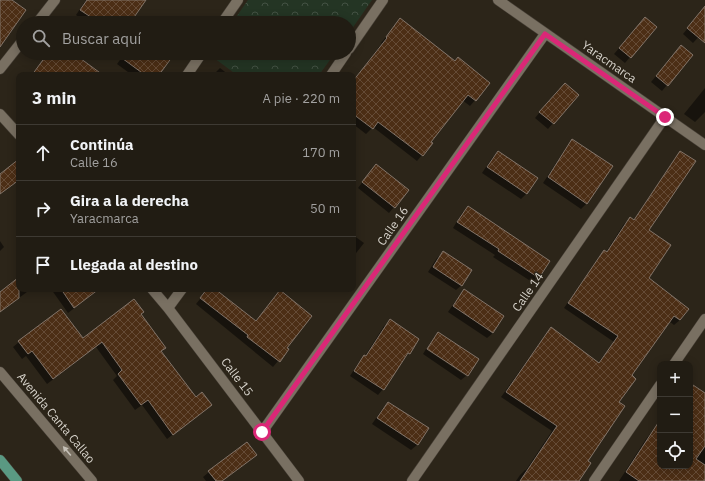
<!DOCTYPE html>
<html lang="es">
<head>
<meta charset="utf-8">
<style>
	:root { --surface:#211c13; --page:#2d2921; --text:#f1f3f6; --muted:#a2a1a0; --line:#3e3a33 }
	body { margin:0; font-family:"IBM Plex Sans",sans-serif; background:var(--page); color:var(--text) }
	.controls { position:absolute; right:12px; bottom:12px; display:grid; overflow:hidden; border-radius:8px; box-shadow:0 2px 10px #0003 }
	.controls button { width:36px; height:36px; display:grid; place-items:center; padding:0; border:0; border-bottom:1px solid var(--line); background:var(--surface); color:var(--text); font:20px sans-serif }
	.stop { position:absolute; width:12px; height:12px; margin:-9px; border:3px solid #db2777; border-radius:50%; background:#fff }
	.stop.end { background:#db2777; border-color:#fff; box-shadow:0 1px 4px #0008 }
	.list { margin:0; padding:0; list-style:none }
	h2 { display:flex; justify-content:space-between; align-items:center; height:52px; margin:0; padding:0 16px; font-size:17px }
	h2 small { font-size:13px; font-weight:400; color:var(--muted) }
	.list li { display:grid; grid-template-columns:26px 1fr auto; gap:12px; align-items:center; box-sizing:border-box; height:56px; padding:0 16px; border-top:1px solid var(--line) }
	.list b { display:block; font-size:15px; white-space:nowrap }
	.list p { margin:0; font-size:13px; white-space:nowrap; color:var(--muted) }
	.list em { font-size:13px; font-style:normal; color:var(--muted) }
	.icon { flex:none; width:22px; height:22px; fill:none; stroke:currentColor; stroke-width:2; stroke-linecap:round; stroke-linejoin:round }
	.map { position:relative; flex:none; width:705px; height:481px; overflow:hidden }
	.search { position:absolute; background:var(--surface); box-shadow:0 2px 10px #0003; left:16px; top:16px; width:340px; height:44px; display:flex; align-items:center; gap:10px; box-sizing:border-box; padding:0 14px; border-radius:22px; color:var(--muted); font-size:15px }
	.panel { position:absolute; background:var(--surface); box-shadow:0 2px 10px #0003; left:16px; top:72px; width:340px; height:220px; border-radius:8px }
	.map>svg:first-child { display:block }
</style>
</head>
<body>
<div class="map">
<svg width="705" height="481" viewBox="0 0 705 481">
	<defs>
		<pattern id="park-crowns" width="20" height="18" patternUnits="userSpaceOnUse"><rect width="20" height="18" fill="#243524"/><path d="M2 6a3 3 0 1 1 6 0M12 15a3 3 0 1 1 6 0" fill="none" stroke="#435143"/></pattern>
		<pattern id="building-cross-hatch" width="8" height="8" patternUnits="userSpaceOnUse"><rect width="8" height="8" fill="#4c2e15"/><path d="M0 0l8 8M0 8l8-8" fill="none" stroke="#654b36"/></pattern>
	</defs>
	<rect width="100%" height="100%" fill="#2c2519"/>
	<!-- park -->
	<path fill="url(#park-crowns)" d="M248,0H372L349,33V23H232Z
		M211,53H335L319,75H237L210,55Z"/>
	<!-- shadow -->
	<path fill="#0007" d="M86,0H145L133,17L142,23H87L76,15Z
		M705,7V30L693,43L683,34Z
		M645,18L630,57L625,63L614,54Z
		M400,20L454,62L489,84L470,106L462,100L430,142L432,143L417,161L373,127L366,134L353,124V81L382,43H381Z
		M676,52L692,55L662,91L651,82Z
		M125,53H174L157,75H132L117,64Z
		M220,68L229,75H213Z
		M705,88V112L695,122L684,114Z
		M559,89L577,95L548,129L535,118Z
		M572,140L587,203L581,209L543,183L567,146Z
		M498,152L537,178L526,194L521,199L482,173L492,158Z
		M681,152L648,231L647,279L680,320L674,325L669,321L631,375L618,402L574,481H516L520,475L525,470H526L552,431L501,397L546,334L551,328L598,363L614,342L564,308L599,257L604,251L606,252L624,224L630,219L633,221L675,158Z
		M371,171L394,207L389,213L358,188Z
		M468,208L538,277L532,282L493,257L495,255L453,228L462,213Z
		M353,235L364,243L353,257Z
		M0,241L4,247L0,251Z
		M19,241V248L16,244Z
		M443,253L462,285L456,290L428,272L437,258Z
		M19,278V289H31L0,312V293Z
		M51,289H99L68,313Z
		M208,289H214L255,322L280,291L286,348L288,349L273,367L196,304Z
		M464,291L493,333L487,338L448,312L459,296Z
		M140,315L165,348L160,352L205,410L167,439L142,405L135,410L113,380L117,376L96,347L47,384L26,356L22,359L13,347L19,342L82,339Z
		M390,321L409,353L404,359L383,389L378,395L350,376L359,362L365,356L384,326Z
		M426,349L466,376L461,380L423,354Z
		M690,384L705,395V481H619L646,439L660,423V466H690Z
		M389,403L427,429L417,445L411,450L372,424L383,408Z
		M250,460L222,481H206L203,477L209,472Z"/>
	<!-- building -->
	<path fill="url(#building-cross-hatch)" stroke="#827469" d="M0,0H12L26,10L0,47Z
		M87,0H146L130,23H100L80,10Z
		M705,6V43L687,28Z
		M645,17L657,27L631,58L619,48Z
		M400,18L455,61L458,57L490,83L476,101L468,95L431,142L433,143L423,156L378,122L373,129L353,114V81L387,38L386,37Z
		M681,45L693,55L668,86L656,76Z
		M48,53H73L103,75H32Z
		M115,53H175L159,75H145Z
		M565,83L579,95L554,124L539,112Z
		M572,139L613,166L587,204L548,177Z
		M498,151L538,178L527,194L487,167Z
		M680,151L696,161L649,230L671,245L649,278L689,309L680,320L674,316L632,375L636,379L619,402L625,406L588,461L591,463L579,481H520L557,426L506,392L551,327L599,363L618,336L568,303L604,250L607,252L630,217L634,220Z
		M19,159V180L0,194V174Z
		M376,164L409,190L395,208L362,182Z
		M468,206L550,261L539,278L498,251L499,249L457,222Z
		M443,251L472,270L462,286L433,267Z
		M19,277V298L0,312V292Z
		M61,289H99L74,308Z
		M207,289H215L256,321L280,290L312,316L287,348L289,349L280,362L247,337L248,335L200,298Z
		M464,289L504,316L493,333L453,306Z
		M134,299L144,312L141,314L166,348L161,351L196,397L202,392L212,405L173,435L148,400L141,405L118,374L122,370L102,342L53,379L32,351L28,354L18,341L61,309L83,338Z
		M390,319L419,339L410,354L408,353L384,390L354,371L364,355L366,356Z
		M438,332L479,359L468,376L427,349Z
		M690,383L705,393V446L696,459L705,465V481H639L626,472L660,420V466H690Z
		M388,402L429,428L418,445L377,418Z
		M247,442L257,455L222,481H216L208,471Z"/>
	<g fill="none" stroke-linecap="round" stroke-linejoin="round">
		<defs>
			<path id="minor" d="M498,0L705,145
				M37,23L55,0
				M222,23L238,0
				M349,49L383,0
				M0,69L23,40
				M187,75L202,53
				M331,75L346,53
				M0,114L19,135
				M152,289L168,308L299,481
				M168,308L182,289
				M674,364L705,319
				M262,432L545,34
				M412,481L665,117
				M594,481L660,385"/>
			<path id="tertiary" d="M0,372L92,481"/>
			<path id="primary" d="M0,460L17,481"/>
		</defs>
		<!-- minor casing -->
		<use href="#minor" stroke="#484138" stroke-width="11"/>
		<!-- tertiary casing -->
		<use href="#tertiary" stroke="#484138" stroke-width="11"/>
		<!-- primary casing -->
		<use href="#primary" stroke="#484138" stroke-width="11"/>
		<!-- minor -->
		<use href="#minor" stroke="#797062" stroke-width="10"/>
		<!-- tertiary -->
		<use href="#tertiary" stroke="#797062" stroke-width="10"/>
		<!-- primary -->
		<use href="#primary" stroke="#5a9982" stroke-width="10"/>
	</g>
	<!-- one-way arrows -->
	<defs><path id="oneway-solid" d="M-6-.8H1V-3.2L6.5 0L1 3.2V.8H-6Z"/></defs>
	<use fill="#c5c0b7" href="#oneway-solid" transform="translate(67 451) rotate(-130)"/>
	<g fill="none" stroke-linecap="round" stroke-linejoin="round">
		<!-- route -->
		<path stroke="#db2777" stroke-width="5" d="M262,432L545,34L665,117"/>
	</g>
	<g text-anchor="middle" stroke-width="3" stroke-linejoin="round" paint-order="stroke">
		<!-- street labels -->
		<g font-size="12" fill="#d8d4cc" stroke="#2c2519">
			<text transform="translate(609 62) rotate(35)" y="4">Yaracmarca</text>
			<text transform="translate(393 226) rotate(-55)" y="4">Calle 16</text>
			<text transform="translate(528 292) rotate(-55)" y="4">Calle 14</text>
			<text transform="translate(237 377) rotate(53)" y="4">Calle 15</text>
			<text transform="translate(56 418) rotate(50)" y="4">Avenida Canta Callao</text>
		</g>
	</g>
</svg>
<div class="controls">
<button>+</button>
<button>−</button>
<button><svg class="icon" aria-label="locate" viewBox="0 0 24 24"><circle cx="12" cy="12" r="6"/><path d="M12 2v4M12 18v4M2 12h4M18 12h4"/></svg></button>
</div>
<div class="stop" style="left:262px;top:432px"></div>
<div class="stop end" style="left:665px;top:117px"></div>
<div class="search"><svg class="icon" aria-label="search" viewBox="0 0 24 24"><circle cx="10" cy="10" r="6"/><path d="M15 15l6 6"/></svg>Buscar aquí</div>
<section class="panel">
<h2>3 min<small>A pie · 220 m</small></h2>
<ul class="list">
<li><svg class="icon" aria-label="ahead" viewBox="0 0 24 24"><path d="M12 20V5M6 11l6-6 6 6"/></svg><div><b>Continúa</b><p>Calle 16</p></div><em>170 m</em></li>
<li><svg class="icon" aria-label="right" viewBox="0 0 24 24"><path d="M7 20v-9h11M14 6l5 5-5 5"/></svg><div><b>Gira a la derecha</b><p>Yaracmarca</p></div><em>50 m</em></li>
<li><svg class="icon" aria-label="arrive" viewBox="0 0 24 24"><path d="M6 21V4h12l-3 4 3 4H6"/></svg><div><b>Llegada al destino</b></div></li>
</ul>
</section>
</div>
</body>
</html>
